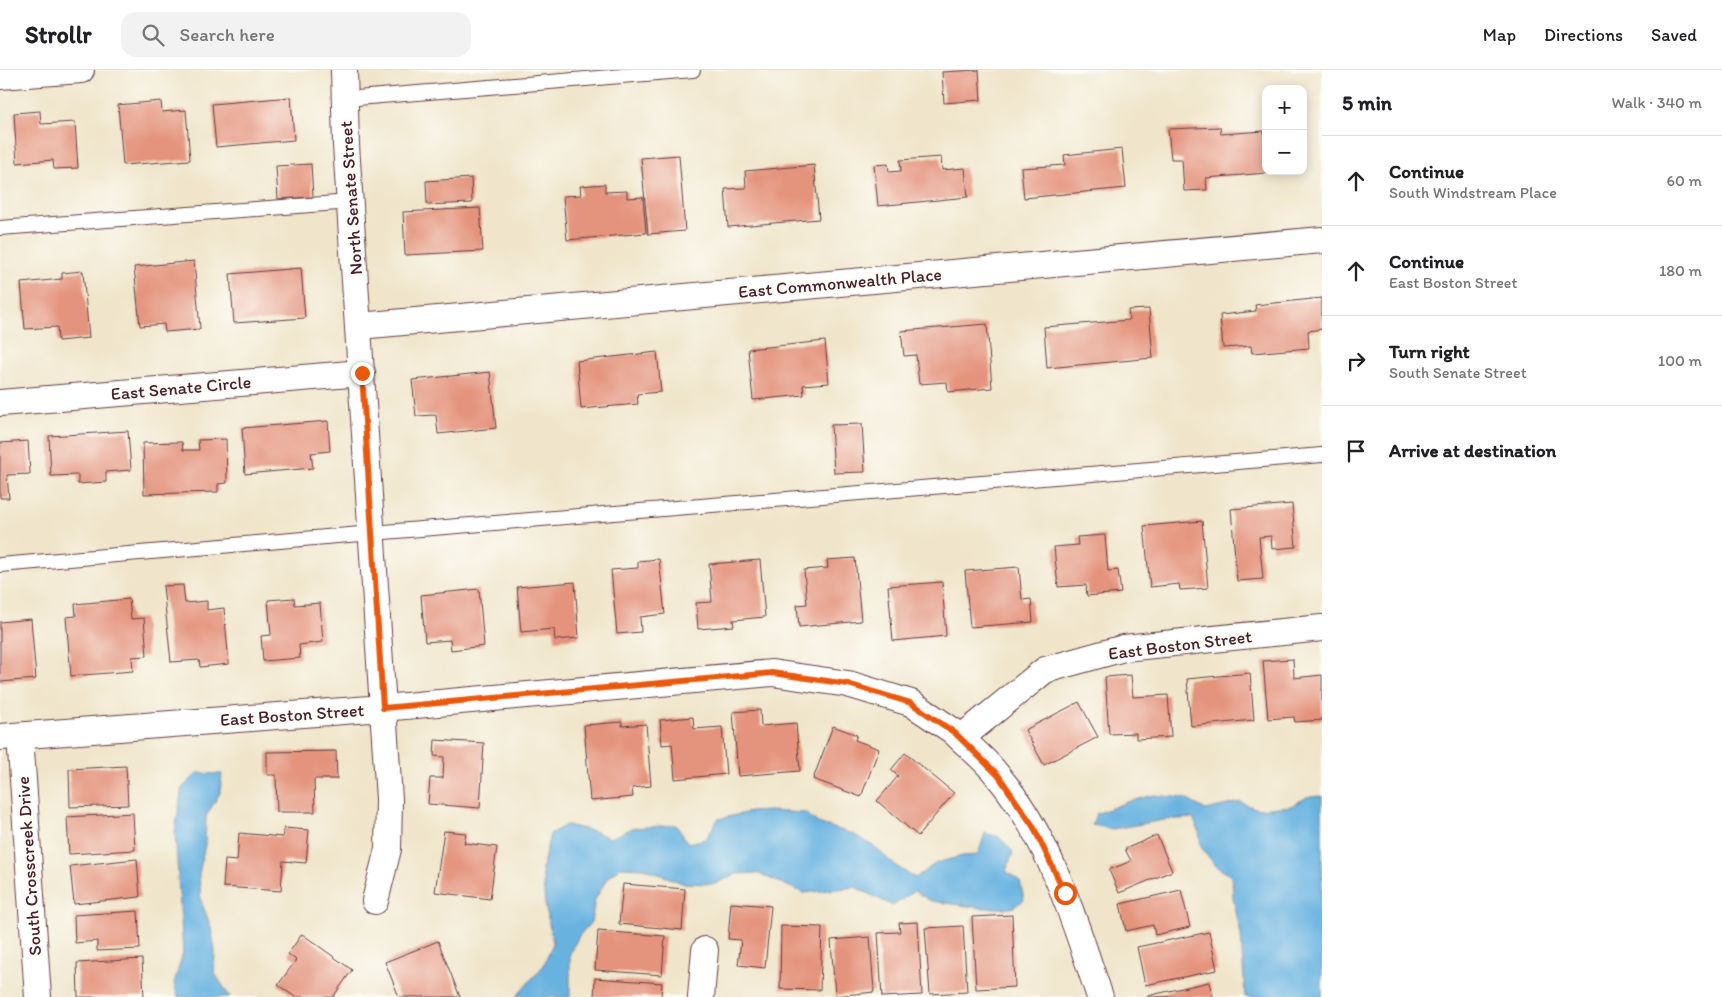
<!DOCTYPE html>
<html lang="en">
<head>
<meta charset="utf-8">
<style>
	:root { --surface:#fff; --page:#f2f2f2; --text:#202124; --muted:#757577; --line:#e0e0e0 }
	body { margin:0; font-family:Itim,sans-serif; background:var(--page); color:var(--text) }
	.controls { position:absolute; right:15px; top:15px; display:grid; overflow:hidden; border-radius:10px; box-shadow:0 2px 12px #0003 }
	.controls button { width:45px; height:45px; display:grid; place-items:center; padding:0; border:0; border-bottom:1px solid var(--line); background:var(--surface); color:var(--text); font:25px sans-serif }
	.stop { position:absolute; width:15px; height:15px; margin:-11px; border:4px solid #ea580c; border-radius:50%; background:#fff }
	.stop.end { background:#ea580c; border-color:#fff; box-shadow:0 1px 5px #0008 }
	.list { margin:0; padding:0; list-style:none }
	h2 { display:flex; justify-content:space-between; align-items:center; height:65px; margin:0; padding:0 20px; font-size:21px }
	h2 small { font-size:16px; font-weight:400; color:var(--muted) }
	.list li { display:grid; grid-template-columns:32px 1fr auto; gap:15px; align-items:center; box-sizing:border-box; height:90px; padding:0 20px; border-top:1px solid var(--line) }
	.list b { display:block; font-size:19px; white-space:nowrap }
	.list p { margin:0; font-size:16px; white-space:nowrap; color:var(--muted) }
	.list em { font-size:16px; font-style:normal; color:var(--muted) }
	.icon { flex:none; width:28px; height:28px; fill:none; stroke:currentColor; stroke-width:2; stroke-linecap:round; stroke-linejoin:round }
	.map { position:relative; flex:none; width:1322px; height:927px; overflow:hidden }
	header { display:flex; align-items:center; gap:30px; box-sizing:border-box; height:70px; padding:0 25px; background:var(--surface); border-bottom:1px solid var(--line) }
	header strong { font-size:24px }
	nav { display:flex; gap:28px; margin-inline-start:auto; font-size:18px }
	.search { width:350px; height:45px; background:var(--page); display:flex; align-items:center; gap:12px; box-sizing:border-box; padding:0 18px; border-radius:15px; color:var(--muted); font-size:19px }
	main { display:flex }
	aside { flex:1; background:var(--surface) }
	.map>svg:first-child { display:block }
</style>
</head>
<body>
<header>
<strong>Strollr</strong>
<div class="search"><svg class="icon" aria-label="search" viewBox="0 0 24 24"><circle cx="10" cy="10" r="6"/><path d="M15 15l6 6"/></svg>Search here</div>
<nav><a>Map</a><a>Directions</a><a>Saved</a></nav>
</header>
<main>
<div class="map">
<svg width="1322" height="927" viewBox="0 0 1322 927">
	<rect width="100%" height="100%" fill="#fdfcf7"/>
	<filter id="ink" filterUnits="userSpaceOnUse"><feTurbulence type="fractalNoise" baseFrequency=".02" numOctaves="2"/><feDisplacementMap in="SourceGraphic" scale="10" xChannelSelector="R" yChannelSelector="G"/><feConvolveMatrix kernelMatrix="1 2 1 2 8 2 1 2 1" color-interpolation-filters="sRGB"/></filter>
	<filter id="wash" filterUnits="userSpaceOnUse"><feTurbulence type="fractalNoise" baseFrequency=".0096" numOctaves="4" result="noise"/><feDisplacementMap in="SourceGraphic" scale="20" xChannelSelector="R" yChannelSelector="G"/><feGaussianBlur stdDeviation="1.12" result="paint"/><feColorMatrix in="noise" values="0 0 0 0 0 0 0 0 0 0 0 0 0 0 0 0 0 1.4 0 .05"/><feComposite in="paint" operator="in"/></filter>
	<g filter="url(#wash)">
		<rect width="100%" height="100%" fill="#f0e5ca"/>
		<!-- water -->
		<path fill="#68b2e0" stroke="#596886" d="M198,703L222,704L220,723L206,746L205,775L199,804L201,831L211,857L215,881L214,902L230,927H178L174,913L183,883L175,761L182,718Z
			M1154,725L1184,728L1206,740L1240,732L1257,739L1291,736L1307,727L1322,726V927H1245L1241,865L1233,828L1232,807L1215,795L1201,777L1199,761L1193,748L1164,750L1113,759L1092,755L1096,744L1127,732Z
			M769,741L806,743L818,753L853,764L873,776L896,796L915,808L936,793L962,786L978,785L985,763L999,767L1013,782L1006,801L1020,811L1024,830L1012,838H982L931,831L914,821L893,836L855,817L804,823L757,803L736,804L715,814L682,813L644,798L620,797L607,808L595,830L591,852L579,866L570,883V927H516L544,895L553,873L545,834L542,799L550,764L566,755L593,761L610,768L633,758L676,755L688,773L706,769L718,749L750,742Z"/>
		<g id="blocks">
			<!-- building -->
			<path fill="#e4937b" d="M979,0L981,30L944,33L942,2Z
				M291,27L294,70L216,77L212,34Z
				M161,31L162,42L186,40L190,90L123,95L118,35Z
				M40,41L41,54L75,52L78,98L54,99L53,90L17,93L14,43Z
				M1220,57L1221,64L1264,61L1266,101L1267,103L1206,108L1207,120L1184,121L1182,89H1171L1168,59Z
				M1122,79L1126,118L1024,128L1021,98L1065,95L1064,85Z
				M679,85L685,161L648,164L641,88Z
				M941,87L942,100L965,98L968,127L878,136L874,95L888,94L889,102L901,101L900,90Z
				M311,94L313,127L278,129L276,96Z
				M814,95L819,149L728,157L725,119L746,118L745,101Z
				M471,108L472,133L427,135L426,111Z
				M605,114V122L627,121V128L643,127L646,163L567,170L563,126L581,125L580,116Z
				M480,138L483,181L405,185L403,142Z
				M194,191L200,259L165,262L164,254L140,256L134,197Z
				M301,198L305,248L234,253L230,204Z
				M83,201L89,268L58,271L57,257L25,259L21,213L62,209V203Z
				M1322,228V259L1308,261L1309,278L1252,283L1251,276L1223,278L1220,245L1256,241L1255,235Z
				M1149,239L1153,288L1047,298L1044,257L1129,250L1128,240Z
				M987,254L992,318L948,322L947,312L919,314L916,285L904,286L901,261Z
				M825,271L829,313L803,315L804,325L753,330L748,279Z
				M657,282L661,322L637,324L638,334L581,339L577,291Z
				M490,302L496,358L438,364L436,345L416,346L412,310Z
				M328,351L330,381L311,383L313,398L245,404L242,358Z
				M862,354L865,402L834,403L831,355Z
				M128,361L131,400L106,402V412L78,414V405L51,406L49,366Z
				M226,369L227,413L218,414V422L144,424L143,373L182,372L183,380H199L198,370Z
				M28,371L30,404L7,405L9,428H0V373Z
				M1292,434L1296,477L1272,479L1271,466L1259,467L1263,509L1237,511L1231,439Z
				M1202,451L1208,518L1180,520L1179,514L1150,517L1144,456Z
				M1105,465L1108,501L1118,500L1121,523L1087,526L1086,515L1058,517L1054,477L1078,475L1077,467Z
				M855,488L861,551L799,557L797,535L807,534L804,500L828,498L827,490Z
				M659,489L665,544L640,547L641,562L617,564L611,500L638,498V491Z
				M760,490L765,547L733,550L734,556L698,559L696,533L712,532L709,494Z
				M1019,497L1022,530L1031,529L1033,552L970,557L965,501Z
				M575,512L579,568L555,570L554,559L521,562L517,517Z
				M942,512L946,566L893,571L888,516Z
				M183,515L185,533L207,531V540L224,538L229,594L200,597L199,590L171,592L163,516Z
				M479,519L484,576L451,580L450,570L425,572L421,525Z
				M294,528L295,535L320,533L323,572L299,575L300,588L263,591L261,566L271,565L268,530Z
				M129,529L131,549L144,548L147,586L132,587L133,601L71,606L66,547L76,546L75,534Z
				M31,549L36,609L0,612V552Z
				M1293,589L1294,608L1322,605V650L1295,652L1294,647L1268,649L1263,591Z
				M1250,603L1254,650L1191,656L1187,609Z
				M1131,605L1133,627L1168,625L1171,667L1136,669V663L1109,664L1105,607Z
				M1079,632L1098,667L1044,695L1025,660Z
				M760,640L761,656L796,653L800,701L738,706L733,642Z
				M693,647L694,659L722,657L726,704L675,709L672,674L662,675L660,650Z
				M622,652V656L646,654L651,716L632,718L633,727L590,731L584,655Z
				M833,656L857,665L855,670L879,679L861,727L813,709Z
				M435,670L484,673L480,738L428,734L430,708H443L444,687L434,686Z
				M336,681L337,709H314L315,742H277L276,705H267V682Z
				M905,683L954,723L918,766L877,731L898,706L891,700Z
				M126,696L128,735L70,737L69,699Z
				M133,743L135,780L69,784L67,747Z
				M284,758L309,760L306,793L283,791L281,821L223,817L225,790L237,791L239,763L283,767Z
				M444,761L466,763L464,773L497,777L490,829L435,822Z
				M1157,765L1172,801L1119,823L1109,800L1131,791L1125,779Z
				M137,789L140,827L74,834L70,796Z
				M623,814L685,819L682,860L619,854Z
				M1181,820L1190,857L1155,865L1153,855L1126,861L1120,834Z
				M731,833L771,836L765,898L738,895L741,870L728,869Z
				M138,841L140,879L97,881V871L75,873L74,845Z
				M1012,845L1015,917L976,919L972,847Z
				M918,852L922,925L882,927L878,863L900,862L899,853Z
				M781,856L822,857L820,920L780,919Z
				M963,856L967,922L930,924L925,858Z
				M598,861L665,866L662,905L595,900Z
				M1209,862L1217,900L1145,915L1137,877Z
				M302,864L352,900L333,927H295L278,915L296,890L288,884Z
				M870,867L874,922L835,926L831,870Z
				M438,871L460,927H399L385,892Z
				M142,889L144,927H78L77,893Z
				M595,908L662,913L661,927H594Z
				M1209,912L1213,927H1148L1147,926Z"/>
		</g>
	</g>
	<g filter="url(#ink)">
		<use href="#blocks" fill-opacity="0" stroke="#633d43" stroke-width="1"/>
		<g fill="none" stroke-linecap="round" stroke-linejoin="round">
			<defs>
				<path id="lane" d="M345,29L693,0
					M0,158L351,132
					M0,495L372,463L1322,385"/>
				<path id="street" d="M344,0L346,75L389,729L388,779L375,831
					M0,6L81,0
					M359,256L1322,170
					M0,333L362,303
					M955,663C969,677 986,690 998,706C1051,770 1074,850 1100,927
					M20,666L38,927
					M0,667L383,638L772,603L848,614L911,633L962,667L1045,600L1124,578L1322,558
					M701,927L705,880"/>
			</defs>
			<!-- lane casing -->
			<use href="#lane" stroke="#633d43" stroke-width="16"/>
			<!-- street casing -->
			<use href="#street" stroke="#633d43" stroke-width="28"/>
			<!-- lane -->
			<use href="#lane" stroke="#fff" stroke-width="14"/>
			<!-- street -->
			<use href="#street" stroke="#fff" stroke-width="26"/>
		</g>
	</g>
	<g fill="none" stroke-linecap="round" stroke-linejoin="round" filter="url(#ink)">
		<!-- route -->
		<path stroke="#ea580c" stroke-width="6" d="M362,303L383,638L772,603L848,614L911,633L955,663L998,705L1033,756L1065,823"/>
	</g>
	<g text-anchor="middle" stroke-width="5" stroke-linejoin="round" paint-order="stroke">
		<!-- street labels -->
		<g font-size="18" fill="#4a1f2b" stroke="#fdfcf7">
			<text transform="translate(351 128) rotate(-94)" y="6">North Senate Street</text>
			<text transform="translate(840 213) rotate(-5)" y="6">East Commonwealth Place</text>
			<text transform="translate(181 318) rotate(-5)" y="6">East Senate Circle</text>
			<text transform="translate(1180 575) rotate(-7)" y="6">East Boston Street</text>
			<text transform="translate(292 645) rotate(-4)" y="6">East Boston Street</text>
			<text transform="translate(29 796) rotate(-94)" y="6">South Crosscreek Drive</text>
		</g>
	</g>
</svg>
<div class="controls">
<button>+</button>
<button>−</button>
</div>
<div class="stop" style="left:1065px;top:823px"></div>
<div class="stop end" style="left:362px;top:303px"></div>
</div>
<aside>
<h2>5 min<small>Walk · 340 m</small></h2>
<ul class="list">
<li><svg class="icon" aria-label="ahead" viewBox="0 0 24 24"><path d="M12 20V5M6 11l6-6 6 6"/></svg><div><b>Continue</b><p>South Windstream Place</p></div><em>60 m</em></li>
<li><svg class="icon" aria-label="ahead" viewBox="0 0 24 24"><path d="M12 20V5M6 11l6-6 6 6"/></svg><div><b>Continue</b><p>East Boston Street</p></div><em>180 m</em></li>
<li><svg class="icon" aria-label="right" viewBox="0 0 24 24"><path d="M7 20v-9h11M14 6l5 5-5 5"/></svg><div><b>Turn right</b><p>South Senate Street</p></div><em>100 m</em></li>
<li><svg class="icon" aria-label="arrive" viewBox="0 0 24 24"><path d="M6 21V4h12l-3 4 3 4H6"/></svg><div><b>Arrive at destination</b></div></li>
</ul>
</aside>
</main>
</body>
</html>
